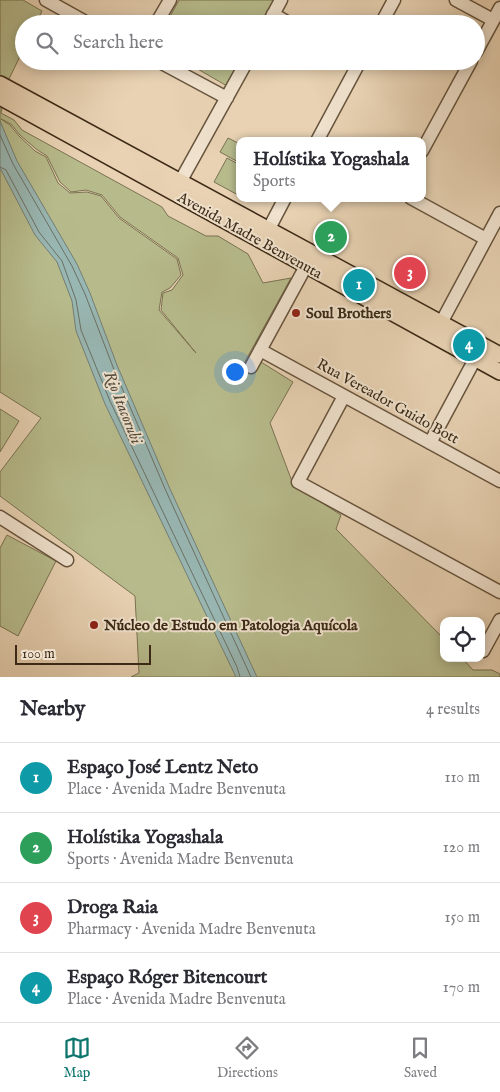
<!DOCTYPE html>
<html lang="en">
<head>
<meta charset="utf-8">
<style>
	:root { --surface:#fff; --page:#f7f7f7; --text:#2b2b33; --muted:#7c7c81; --line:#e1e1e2; --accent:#0f766e }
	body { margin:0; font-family:"IM FELL English",serif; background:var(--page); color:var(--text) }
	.controls { position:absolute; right:15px; bottom:15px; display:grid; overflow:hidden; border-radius:10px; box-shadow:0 2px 12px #0003 }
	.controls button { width:45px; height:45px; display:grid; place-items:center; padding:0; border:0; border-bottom:1px solid var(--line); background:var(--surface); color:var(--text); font:25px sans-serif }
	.scale { position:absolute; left:15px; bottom:12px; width:136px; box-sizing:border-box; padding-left:5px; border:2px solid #3c2a16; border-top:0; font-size:14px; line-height:18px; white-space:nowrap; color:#3c2a16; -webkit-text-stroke:4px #f0e2ce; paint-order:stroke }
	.you { position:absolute; left:234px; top:371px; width:18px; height:18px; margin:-12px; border:4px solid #fff; border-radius:50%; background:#1a73e8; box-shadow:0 0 0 8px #1a73e833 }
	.badge { display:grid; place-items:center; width:32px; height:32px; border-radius:50%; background:var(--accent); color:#fff; font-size:16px; font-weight:700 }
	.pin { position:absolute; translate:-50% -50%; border:2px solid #fff; box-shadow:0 1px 5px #0006 }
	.popup { position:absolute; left:236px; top:137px; width:190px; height:65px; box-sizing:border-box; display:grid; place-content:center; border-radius:10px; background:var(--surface); filter:drop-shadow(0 1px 4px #0005); font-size:16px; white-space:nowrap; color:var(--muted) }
	.popup b { font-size:19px; color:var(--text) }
	.popup::after { content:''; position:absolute; left:50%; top:100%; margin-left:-10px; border:10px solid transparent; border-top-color:var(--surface) }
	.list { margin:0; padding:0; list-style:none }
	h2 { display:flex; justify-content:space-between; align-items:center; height:65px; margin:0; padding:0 20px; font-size:21px }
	h2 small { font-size:16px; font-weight:400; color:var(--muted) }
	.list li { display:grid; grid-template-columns:32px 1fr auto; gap:15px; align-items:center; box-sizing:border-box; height:70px; padding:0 20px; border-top:1px solid var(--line) }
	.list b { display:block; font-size:19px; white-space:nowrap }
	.list p { margin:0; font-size:16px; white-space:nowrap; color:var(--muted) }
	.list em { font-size:16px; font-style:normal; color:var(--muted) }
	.icon { flex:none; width:28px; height:28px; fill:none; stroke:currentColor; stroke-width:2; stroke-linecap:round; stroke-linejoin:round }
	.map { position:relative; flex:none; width:500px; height:677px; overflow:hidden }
	.search { position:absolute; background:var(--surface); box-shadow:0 2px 12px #0003; left:15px; right:15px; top:15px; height:55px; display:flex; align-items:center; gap:12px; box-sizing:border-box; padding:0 18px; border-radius:28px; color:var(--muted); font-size:19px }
	.sheet { height:345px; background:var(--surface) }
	nav { display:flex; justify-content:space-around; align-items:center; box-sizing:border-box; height:70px; border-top:1px solid var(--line); background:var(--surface); font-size:14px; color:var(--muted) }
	nav a { display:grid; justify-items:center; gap:2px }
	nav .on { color:var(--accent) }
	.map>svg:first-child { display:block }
</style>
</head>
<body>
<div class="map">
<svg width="500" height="677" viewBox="0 0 500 677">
	<rect width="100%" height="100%" fill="#e8d2b3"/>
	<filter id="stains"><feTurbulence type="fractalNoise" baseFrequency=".004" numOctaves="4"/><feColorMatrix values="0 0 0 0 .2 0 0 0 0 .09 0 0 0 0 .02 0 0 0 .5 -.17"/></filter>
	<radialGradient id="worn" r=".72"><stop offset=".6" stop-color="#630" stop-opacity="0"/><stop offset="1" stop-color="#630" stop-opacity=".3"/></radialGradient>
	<!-- green -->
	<path fill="#b7bb8c" stroke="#7a7251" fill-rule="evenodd" d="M0,0H23L42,11L36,24H24V48L8,81L1,113L14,120L22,130L162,207L168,216L206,236H218L248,254L263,283L291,278L242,367L253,374L261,362L293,382L270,423L293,484L341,515L336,529L444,639V658H462L473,670H492L500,674V677H131L139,673L135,596L0,496V472L41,418L0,392ZM1,119L11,124L20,135L36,149L47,156L60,182L71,192L86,190L102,195L120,217L178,258L183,275L172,290L163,293L161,310L196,353L159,310L162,292L170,288L181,275L177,259L119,218L101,196L87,192L70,193L58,183L46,157L35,151L19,136L10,125Z
		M179,0H275L261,24H166Z
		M184,61H240L227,86Z
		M228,138L240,144V163L220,152Z
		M227,158L240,165V196L214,182Z
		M0,409L19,421L0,452Z
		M7,535L56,561L18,636L0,626V548Z"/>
	<!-- water -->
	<path fill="#98b6b2" stroke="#737e74" d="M0,121L17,161L77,264L90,293L117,365L170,489L257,677H236L105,404L76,331L72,301L57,262L35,235L0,168Z"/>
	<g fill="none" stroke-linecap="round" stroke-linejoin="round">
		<!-- shore -->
		<path stroke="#6a7064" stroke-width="1" d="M0,135L13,164L72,266L85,294L113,367L166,491L251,677
			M0,167L6,170L39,232L62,261L76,300L81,330L110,401L237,667L240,677"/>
		<defs>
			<path id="minor" d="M46,0L89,24
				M456,0L493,20
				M273,14L290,24
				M156,24L170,0
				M268,24L281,0
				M381,24L394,0
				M476,52L500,8
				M158,61L227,98
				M317,141L360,61
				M422,151L471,61
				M180,182L247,61
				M411,198L486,239
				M264,238L285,198
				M441,323L500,213
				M260,350L500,481
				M251,367L306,266
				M344,396L298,482L500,592
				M430,443L475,359
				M0,517L67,560
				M483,651L500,620"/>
			<path id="major" d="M0,84L500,355
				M0,97L500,372"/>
		</defs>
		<!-- minor casing -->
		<use href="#minor" stroke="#67543d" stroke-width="15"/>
		<!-- major casing -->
		<use href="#major" stroke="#3c2a16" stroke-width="18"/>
		<!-- minor -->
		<use href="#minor" stroke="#f0e2ce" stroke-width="12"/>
		<!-- major -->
		<use href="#major" stroke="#e8d2b3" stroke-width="15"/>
	</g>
	<!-- markers -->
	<g fill="#8f2418" stroke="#f0e2ce" stroke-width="2">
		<circle cx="296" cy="313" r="5"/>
		<circle cx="94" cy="625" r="5"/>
	</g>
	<g text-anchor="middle" stroke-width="4" stroke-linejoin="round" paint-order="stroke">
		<!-- street labels -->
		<g font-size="15" fill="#3c2a16" stroke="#f0e2ce">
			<text transform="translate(250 235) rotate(29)" y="5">Avenida Madre Benvenuta</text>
			<text transform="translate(388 401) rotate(29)" y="5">Rua Vereador Guido Bott</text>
		</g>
		<!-- poi labels -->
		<g font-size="15" font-weight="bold" fill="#3c2a16" stroke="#f0e2ce" text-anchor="start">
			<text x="306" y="318">Soul Brothers</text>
			<text x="104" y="630">Núcleo de Estudo em Patologia Aquícola</text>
		</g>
		<!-- water labels -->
		<g font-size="16" font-style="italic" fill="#534d3d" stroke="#f0e2ce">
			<text transform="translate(124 407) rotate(68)" y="6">Rio Itacorubi</text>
		</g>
	</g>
	<rect width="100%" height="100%" filter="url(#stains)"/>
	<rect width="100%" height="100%" fill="url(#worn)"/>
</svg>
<div class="controls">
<button><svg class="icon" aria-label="locate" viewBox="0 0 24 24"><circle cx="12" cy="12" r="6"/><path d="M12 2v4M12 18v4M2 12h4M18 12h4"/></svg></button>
</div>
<div class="scale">100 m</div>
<div class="you"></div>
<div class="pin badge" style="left:359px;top:285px;background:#0f9aa8">1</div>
<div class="pin badge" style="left:331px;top:237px;background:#2e9e5b">2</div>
<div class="popup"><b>Holístika Yogashala</b>Sports</div>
<div class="pin badge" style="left:410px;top:273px;background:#e0444e">3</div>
<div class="pin badge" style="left:469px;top:345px;background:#0f9aa8">4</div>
<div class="search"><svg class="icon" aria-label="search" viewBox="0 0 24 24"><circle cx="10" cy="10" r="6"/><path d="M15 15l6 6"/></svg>Search here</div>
</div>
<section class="sheet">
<h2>Nearby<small>4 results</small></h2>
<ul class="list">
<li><span class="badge" style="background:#0f9aa8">1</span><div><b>Espaço José Lentz Neto</b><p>Place · Avenida Madre Benvenuta</p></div><em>110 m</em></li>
<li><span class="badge" style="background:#2e9e5b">2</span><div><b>Holístika Yogashala</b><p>Sports · Avenida Madre Benvenuta</p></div><em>120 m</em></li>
<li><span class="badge" style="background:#e0444e">3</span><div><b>Droga Raia</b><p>Pharmacy · Avenida Madre Benvenuta</p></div><em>150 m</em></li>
<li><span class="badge" style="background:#0f9aa8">4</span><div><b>Espaço Róger Bitencourt</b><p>Place · Avenida Madre Benvenuta</p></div><em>170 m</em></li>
</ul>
</section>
<nav>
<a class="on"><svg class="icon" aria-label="map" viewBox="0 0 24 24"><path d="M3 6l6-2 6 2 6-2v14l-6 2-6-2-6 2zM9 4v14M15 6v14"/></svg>Map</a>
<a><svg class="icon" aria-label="directions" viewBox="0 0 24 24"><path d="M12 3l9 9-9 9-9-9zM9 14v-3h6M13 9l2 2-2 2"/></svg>Directions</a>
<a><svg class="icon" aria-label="saved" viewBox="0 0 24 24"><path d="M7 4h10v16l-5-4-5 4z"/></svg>Saved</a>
</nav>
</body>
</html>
